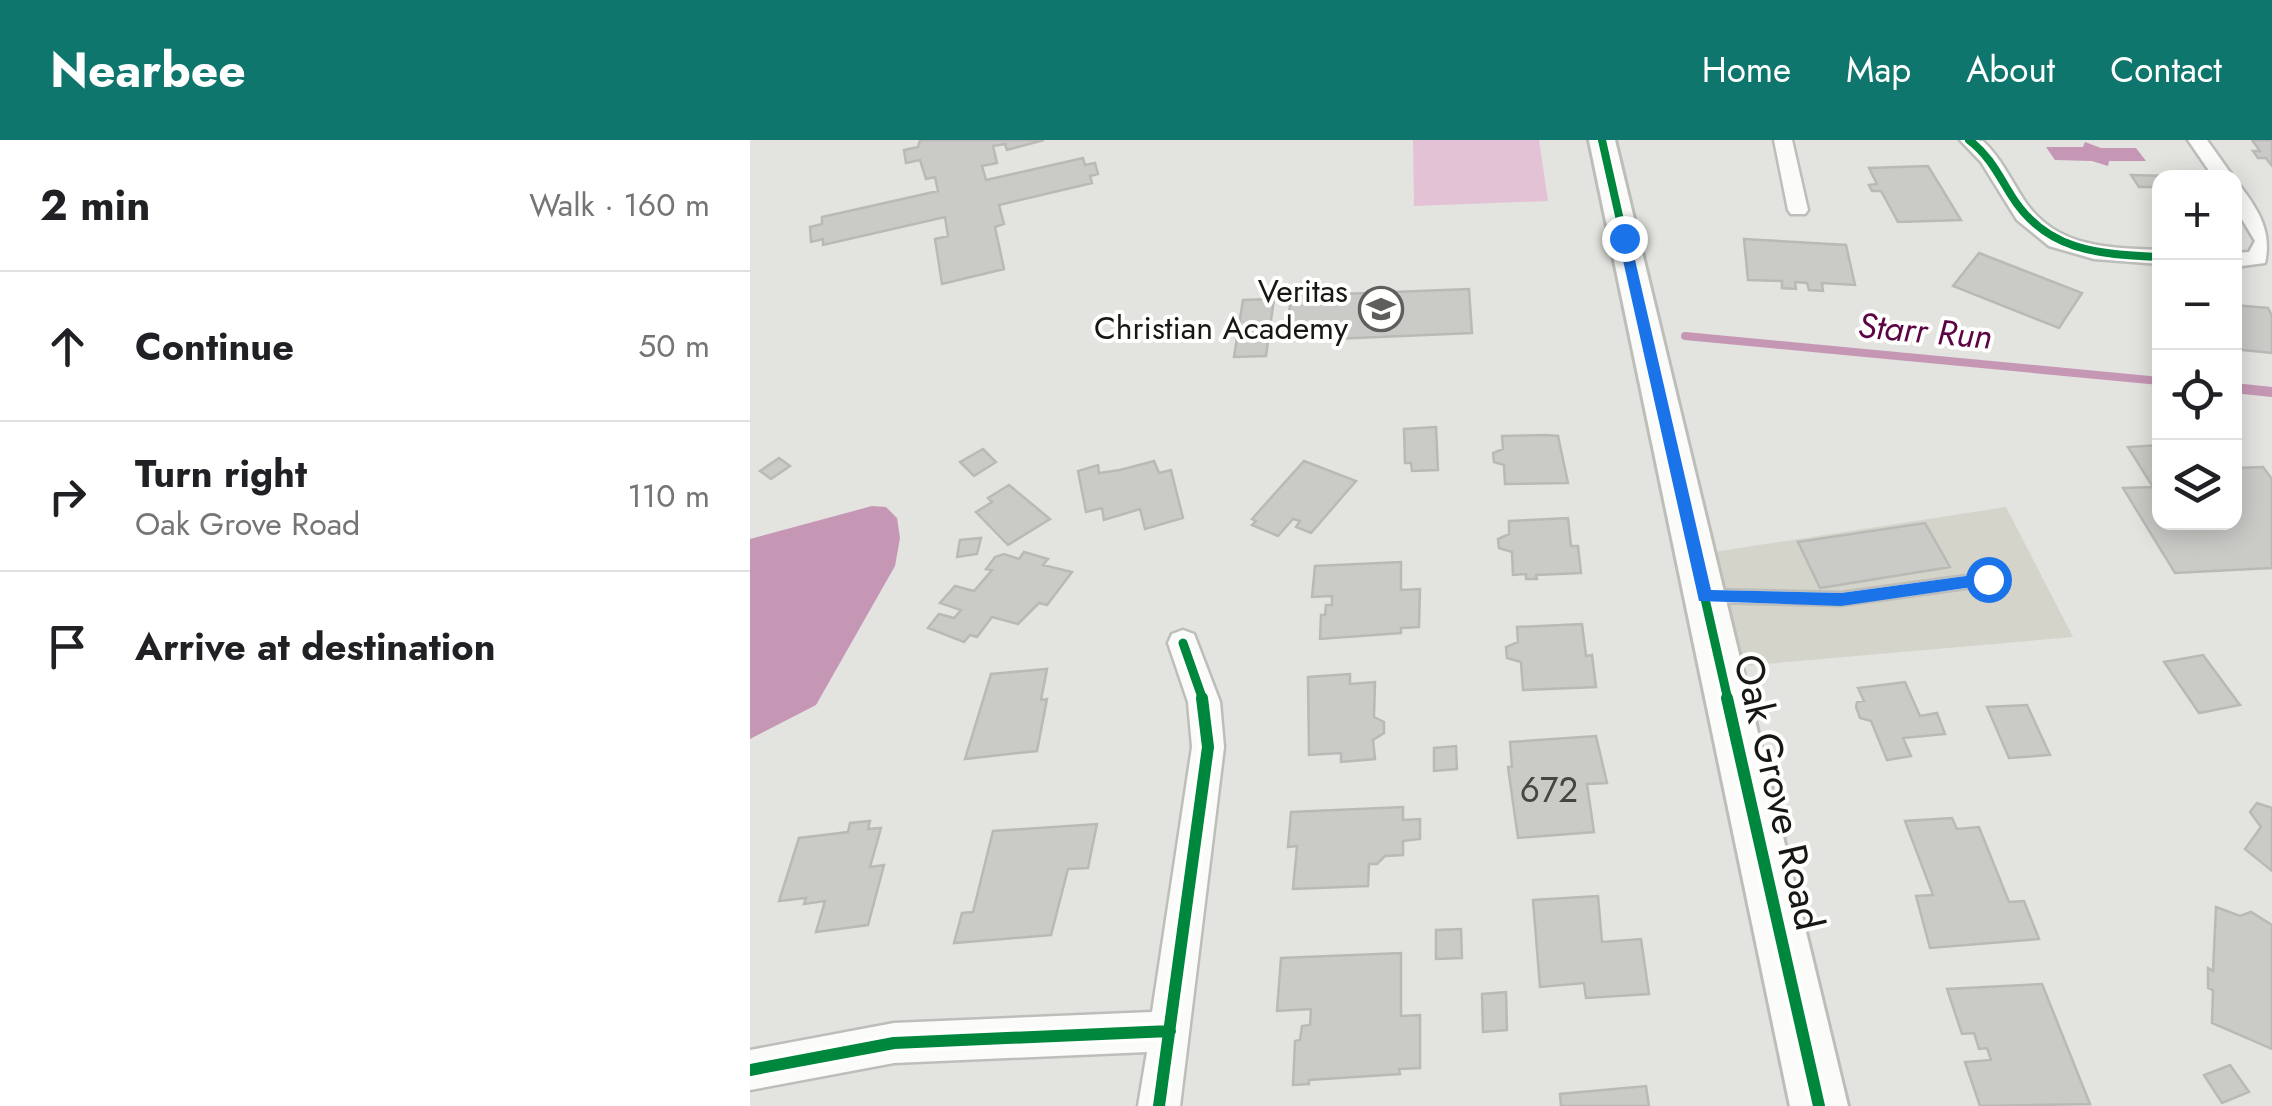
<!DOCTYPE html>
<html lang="en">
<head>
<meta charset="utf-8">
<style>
	:root { --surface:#fff; --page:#f2f2f2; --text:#202124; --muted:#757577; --line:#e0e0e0; --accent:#0f766e }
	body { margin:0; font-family:Jost,sans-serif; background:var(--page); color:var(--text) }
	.controls { position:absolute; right:30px; top:30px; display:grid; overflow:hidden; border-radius:20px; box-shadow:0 5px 25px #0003 }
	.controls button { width:90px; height:90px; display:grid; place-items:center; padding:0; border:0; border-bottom:2px solid var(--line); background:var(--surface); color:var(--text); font:50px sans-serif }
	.stop { position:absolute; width:30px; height:30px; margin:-22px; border:8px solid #1a73e8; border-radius:50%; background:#fff }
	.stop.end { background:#1a73e8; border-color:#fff; box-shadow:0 2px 10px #0008 }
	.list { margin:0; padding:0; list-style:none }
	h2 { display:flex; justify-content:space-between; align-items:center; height:130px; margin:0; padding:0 40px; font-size:42px }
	h2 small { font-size:32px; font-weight:400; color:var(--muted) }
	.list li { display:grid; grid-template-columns:65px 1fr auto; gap:30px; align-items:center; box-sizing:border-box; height:150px; padding:0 40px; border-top:2px solid var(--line) }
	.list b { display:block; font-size:38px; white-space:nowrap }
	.list p { margin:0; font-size:32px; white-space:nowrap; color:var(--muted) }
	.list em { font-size:32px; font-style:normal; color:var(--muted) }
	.icon { flex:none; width:55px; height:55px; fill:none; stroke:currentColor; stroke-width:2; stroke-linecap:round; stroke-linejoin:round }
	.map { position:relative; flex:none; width:1522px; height:966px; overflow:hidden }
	header { display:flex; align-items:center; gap:60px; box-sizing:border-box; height:140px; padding:0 50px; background:var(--accent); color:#fff }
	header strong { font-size:48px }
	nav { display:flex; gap:55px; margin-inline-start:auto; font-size:35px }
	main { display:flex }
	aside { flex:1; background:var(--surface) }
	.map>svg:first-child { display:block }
</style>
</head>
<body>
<header>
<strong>Nearbee</strong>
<nav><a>Home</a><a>Map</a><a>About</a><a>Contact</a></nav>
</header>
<main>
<aside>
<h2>2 min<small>Walk · 160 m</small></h2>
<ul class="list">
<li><svg class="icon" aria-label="ahead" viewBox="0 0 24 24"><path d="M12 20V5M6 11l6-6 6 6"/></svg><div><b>Continue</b></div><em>50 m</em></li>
<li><svg class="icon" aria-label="right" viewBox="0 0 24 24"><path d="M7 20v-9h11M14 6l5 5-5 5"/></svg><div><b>Turn right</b><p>Oak Grove Road</p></div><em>110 m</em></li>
<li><svg class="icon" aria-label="arrive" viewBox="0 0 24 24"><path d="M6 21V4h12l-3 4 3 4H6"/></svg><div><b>Arrive at destination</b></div></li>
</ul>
</aside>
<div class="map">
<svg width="1522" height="966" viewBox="0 0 1522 966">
	<rect width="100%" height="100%" fill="#e3e3df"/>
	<!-- built -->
	<path fill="#d4d4cb" d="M1256,367L1323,497L992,526L964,412Z"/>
	<!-- green -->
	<path fill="#e4c2d6" d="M663,0H789L798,61L664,66Z"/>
	<!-- water -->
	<path fill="#c697b5" d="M1335,2L1351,8H1386L1396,21H1359L1358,26L1342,21L1305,20L1296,7H1333Z
		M122,366L136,367L147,378L150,398L145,426L66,565L0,599V399Z"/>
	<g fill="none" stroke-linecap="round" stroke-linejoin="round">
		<!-- stream-far1 -->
		<path stroke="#c697b5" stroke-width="8" d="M935,196L1410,241"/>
		<!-- stream -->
		<path stroke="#c697b5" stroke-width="10" d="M1484,248L1522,252"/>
	</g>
	<!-- building -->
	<path fill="#cacac7" stroke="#b9b9b6" stroke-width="2.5" d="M294,0L257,10L255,4L243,6L247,23L232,26L236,40L333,18L335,25L345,23L348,34L340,36L342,43L249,65L254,84L245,87L254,129L192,144L185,99L198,96L195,77L73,105V99L61,102L60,87L72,84V77L188,51L185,37L176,39L170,20L156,23L154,10L168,7L170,0Z
		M1502,0H1522V26L1516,18H1508L1503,11H1510Z
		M1178,26L1211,80L1148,82L1131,51H1122L1119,45L1127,44L1119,28Z
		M1381,35L1418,36L1419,38H1410V47H1389Z
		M994,99L1096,105L1105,145L1072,143L1073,151L1059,150L1057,143L1045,142L1046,149L1032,148V141L998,140Z
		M1229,113L1332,153L1309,188L1203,146Z
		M719,149L722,193L536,201L541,156Z
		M524,159L516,216L484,217L493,160Z
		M1484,165L1518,168L1522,176V213L1484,209Z
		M686,287L688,330L662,331L661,323H655L654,289Z
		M796,295L808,296L818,343L755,344L754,325L744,322L743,313L753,309L752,296Z
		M1410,305V382H1484V328L1513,327L1522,339V428L1425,433L1373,348L1403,347L1378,307Z
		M233,309L246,322L224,336L210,322Z
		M29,318L40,326L21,339L10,331Z
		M404,321L409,333L421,330L433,378L395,389L390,369L354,380L352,368L336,372L328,331L348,325L349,333L370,330Z
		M554,321L606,341L561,393L546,387L550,381L543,379L528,396L502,385L506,381L502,379Z
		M259,345L300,379L258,405L226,372L242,362L238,358Z
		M818,378L821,406H828L831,433L786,435L787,439H776V434L763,435L762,412L749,408L748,399L759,394V381Z
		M1175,383L1200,427L1070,448L1048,402Z
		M231,398L227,414L207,417L210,400Z
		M274,412L298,419L293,425L322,432L297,465L289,463L268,484L242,477L227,497L220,495L214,502L178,488L189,474L204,478L211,470L190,463L205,446L224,451L242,430L236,429L245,417L254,414L269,419Z
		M651,422V450L670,449L669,487L651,488V493L570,499L571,475H575L576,465H582V456L562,457L565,426Z
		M832,484L836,516L842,515L846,547L773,550L771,522L757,518L756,507L768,502L767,487Z
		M1453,515L1490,565L1449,573L1414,522Z
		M297,529L291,560L297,559L287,611L215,619L241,534Z
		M600,534V544L625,542L624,577L634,582V593L623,600L625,619L591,622V613L559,615L558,537Z
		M1155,542L1170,576L1187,573L1195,594L1153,598L1161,616L1137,620L1121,581L1110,578L1106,567L1107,562L1114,561L1108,548Z
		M1277,565L1300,615L1259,618L1237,567Z
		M846,596L857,643L837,644L844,692L768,698L758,627H762L760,602Z
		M706,606L707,629L684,631V608Z
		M1507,663L1522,668V731L1495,709L1511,687L1500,672Z
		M653,667V680L670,679V699L653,701V715L635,716L627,724H619L618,746L543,749L547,706L538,707L541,672Z
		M1202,678L1207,689L1229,687L1259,762L1274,761L1289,799L1180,808L1166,756L1183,755L1155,681Z
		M120,681L118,689L131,688L120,727L134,725L118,785L66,792L75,761L54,764L56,758L29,761L49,698L98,692L100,683Z
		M347,684L338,728L318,729L301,795L204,803L212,773L223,772L243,691Z
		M848,756L852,802L891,799L899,854L836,858L834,843L790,847L783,760Z
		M1466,767L1490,776L1501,772L1522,785V909L1462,883L1463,850L1458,848V828L1463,831Z
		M711,789L712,818L686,819V790Z
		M651,813V876L670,875V928L649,929L650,934L559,940V944L543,945L545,901L550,900L552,886L560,885L561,869L527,871L531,818Z
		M1292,844L1340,964L1230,966L1215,922L1241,920L1237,908L1229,909L1224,893L1212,894L1197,849Z
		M756,852L757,890L733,892L732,854Z
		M1480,925L1499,952L1472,963L1454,935Z
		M896,946L899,966H811L810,954Z"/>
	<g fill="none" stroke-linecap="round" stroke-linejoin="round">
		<defs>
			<path id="lane" d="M1238,433L1243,435L1245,439L1243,443L1238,445L1091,465L959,462L954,460L952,456L954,452L959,450L1091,453Z"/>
			<path id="street" d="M1024,0H1042L1058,70L1055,74H1041L1038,70Z
				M1210,0L1233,1C1251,18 1261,40 1274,60C1306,108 1357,108 1410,110V124L1344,119L1299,106L1267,80L1231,22Z
				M1438,0H1457L1484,38H1464Z
				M1484,45L1491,47C1509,71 1522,92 1515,123L1484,127V113L1499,112L1505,101L1484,66Z
				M433,490L444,494L470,562L474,607L430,966H388L397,912L144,923L0,950V910L144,883L402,872L442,607L438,562L418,503L422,494Z"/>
			<path id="secondary" d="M839,0H865L1098,966H1040Z"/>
		</defs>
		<!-- lane casing -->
		<use href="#lane" stroke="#bdbdba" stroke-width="5"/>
		<!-- street casing -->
		<use href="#street" stroke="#bdbdba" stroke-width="5"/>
		<!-- secondary casing -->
		<use href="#secondary" stroke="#bdbdba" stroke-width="6"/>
		<!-- lane -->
		<use href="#lane" fill="#fbfbfa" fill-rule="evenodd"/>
		<!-- street -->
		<use href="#street" fill="#fbfbfa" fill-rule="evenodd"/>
		<!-- secondary -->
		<use href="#secondary" fill="#fbfbfa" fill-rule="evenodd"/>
		<defs>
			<path id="cycleway-far2" d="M852,0L907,245
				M1219,0C1239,15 1248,34 1261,55C1296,112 1349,114 1410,117"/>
			<path id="cycleway-far1" d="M906,243L978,560
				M433,503L453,560"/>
			<path id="cycleway" d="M977,558L1069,966
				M0,930L144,903L420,891
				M409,966L458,607L452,558"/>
		</defs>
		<!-- cycleway-far2 casing -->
		<use href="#cycleway-far2" stroke="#fffffe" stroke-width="12"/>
		<!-- cycleway-far1 casing -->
		<use href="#cycleway-far1" stroke="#fffffe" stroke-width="15"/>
		<!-- cycleway casing -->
		<use href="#cycleway" stroke="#fffffe" stroke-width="19"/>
		<!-- cycleway-far2 -->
		<use href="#cycleway-far2" stroke="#00873e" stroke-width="8"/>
		<!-- cycleway-far1 -->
		<use href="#cycleway-far1" stroke="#00873e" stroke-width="9"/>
		<!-- cycleway -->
		<use href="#cycleway" stroke="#00873e" stroke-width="12"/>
	</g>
	<!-- route -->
	<path fill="#1a73e8" d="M874,95L880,98L961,450L1091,453L1238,433L1243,435V444L1091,466L949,461L868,98Z"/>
	<!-- icons -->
	<defs>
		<symbol id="school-ring" viewBox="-11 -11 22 22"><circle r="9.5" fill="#fffffe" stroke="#5e5e5c" stroke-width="1.5"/><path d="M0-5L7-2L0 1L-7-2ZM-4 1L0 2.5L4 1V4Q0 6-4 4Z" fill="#5e5e5c"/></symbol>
	</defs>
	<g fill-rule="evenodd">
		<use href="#school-ring" x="606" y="144" width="50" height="50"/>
	</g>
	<g text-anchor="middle" stroke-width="8" stroke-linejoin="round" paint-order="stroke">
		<!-- far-poi labels -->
		<g font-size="32" fill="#171715" stroke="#fffffe" text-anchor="end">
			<text x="598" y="162">Veritas<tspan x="598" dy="37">Christian Academy</tspan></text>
		</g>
		<!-- far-water labels -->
		<g font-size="35" font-style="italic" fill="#5b0547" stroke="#fffffe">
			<text transform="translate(1175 191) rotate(5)" y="12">Starr Run</text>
		</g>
		<!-- number labels -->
		<g font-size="35" fill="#454542">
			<text x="799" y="662">672</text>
		</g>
		<!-- street labels -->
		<g font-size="40" fill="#171715" stroke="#fffffe">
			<text transform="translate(1029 652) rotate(77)" y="14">Oak Grove Road</text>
		</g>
	</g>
</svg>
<div class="controls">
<button>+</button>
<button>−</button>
<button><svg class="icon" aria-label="locate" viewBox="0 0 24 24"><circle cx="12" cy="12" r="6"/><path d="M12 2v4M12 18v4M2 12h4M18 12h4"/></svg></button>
<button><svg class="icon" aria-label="layers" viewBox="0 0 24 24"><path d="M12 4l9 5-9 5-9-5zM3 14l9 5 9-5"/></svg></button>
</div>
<div class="stop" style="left:1238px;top:439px"></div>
<div class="stop end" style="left:874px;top:98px"></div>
</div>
</main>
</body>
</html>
